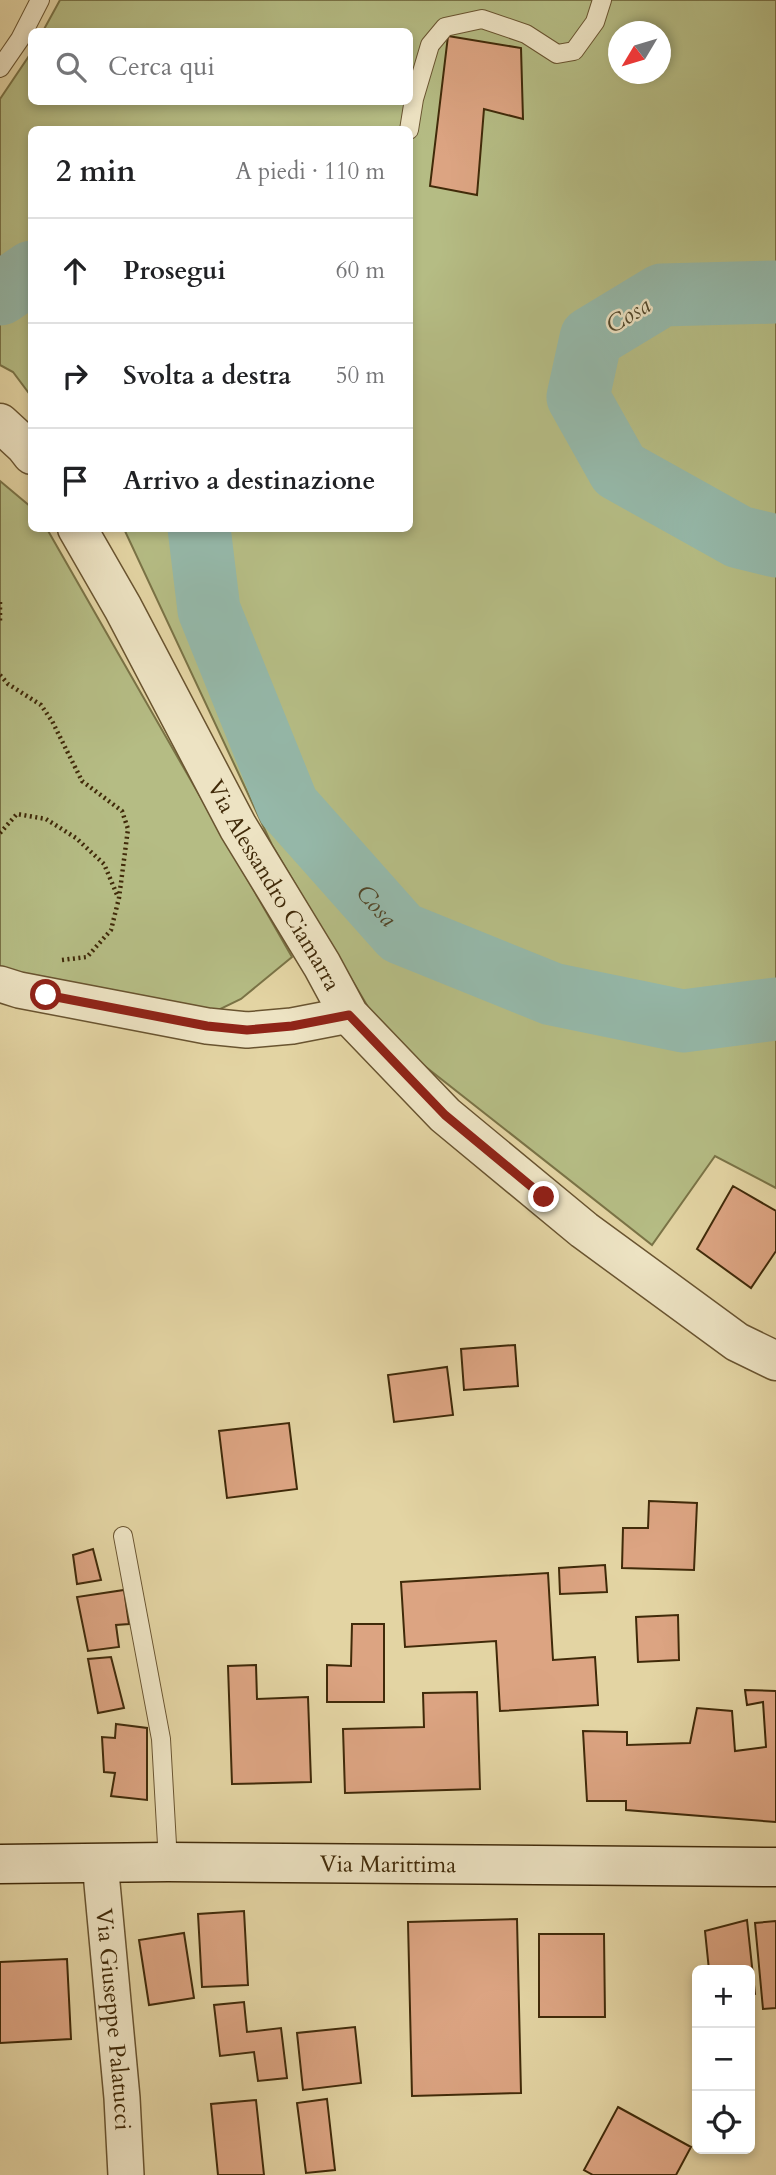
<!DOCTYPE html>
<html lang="it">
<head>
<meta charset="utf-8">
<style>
	:root { --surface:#fff; --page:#f6f6f6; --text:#202124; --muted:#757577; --line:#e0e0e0 }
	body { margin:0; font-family:Cardo,serif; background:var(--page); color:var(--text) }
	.controls { position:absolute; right:21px; bottom:21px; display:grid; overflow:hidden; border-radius:10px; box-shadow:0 4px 10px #0003 }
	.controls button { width:63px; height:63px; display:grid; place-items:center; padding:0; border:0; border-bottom:2px solid var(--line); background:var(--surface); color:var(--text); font:35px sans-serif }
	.compass { position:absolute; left:608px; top:21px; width:63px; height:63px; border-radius:50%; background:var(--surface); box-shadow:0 4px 10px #0003; rotate:232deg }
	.stop { position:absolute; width:21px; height:21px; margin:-16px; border:5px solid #8f2418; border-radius:50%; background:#fff }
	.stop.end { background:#8f2418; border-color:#fff; box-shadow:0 2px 7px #0008 }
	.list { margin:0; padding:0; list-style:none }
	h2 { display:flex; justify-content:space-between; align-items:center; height:91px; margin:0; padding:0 28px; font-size:30px }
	h2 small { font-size:23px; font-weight:400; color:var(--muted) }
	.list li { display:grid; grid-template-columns:46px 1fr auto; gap:21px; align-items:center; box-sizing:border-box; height:105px; padding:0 28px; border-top:2px solid var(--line) }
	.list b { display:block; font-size:26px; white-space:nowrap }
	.list em { font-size:23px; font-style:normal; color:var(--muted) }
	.icon { flex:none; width:38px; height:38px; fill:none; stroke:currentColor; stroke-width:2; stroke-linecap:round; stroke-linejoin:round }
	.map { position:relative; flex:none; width:776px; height:2175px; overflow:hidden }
	.search { position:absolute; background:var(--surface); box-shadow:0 4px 10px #0003; left:28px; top:28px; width:385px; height:77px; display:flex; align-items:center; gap:18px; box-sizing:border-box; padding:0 24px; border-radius:10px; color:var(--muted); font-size:26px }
	.panel { position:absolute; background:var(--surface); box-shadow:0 4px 10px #0003; left:28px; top:126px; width:385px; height:406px; border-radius:10px }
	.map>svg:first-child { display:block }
</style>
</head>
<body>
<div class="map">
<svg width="776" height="2175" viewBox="0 0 776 2175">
	<rect width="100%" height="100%" fill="#e3d4a3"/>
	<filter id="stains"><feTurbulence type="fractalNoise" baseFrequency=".00286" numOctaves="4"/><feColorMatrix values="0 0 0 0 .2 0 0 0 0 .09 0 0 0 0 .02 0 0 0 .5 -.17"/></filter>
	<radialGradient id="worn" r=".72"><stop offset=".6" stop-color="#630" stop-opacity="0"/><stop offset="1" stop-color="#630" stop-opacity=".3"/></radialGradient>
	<!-- green -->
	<path fill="#b5bc84" stroke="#7a7346" stroke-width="2" fill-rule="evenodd" d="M60,0H776V1188L715,1156L652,1245L384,1034L272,845L124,529L410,528V130H32L31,396L13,372L0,365V99L31,53L32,102H410V32L43,31ZM618,32H660V74H618Z
		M0,481L31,507L32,528L47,529L292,957L241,999L206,1016L0,968Z"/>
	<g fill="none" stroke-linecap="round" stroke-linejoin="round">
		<!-- river -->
		<g stroke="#95b8a9" stroke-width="63">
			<path d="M776,292L662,295L591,338L578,397L619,470L739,537L776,546"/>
			<path d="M0,294L32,272"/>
			<path id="s1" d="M199,528L209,610L288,806L401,933L552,994L683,1021L776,1009"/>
		</g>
	</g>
	<!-- building -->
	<path fill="#dca482" stroke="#402a09" stroke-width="2" d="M448,36L521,48L523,119L484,109L477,195L430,186Z
		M733,1186L776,1211V1251L751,1288L697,1249Z
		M515,1345L518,1386L464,1390L461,1349Z
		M447,1367L453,1415L394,1422L388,1375Z
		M289,1423L297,1489L227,1498L219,1431Z
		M649,1501L697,1503L694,1570L622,1568L623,1528H648Z
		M93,1549L101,1580L77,1584L73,1555Z
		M605,1565L607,1592L560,1594L559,1568Z
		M548,1573L553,1660L595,1657L598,1705L500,1711L496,1641L405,1647L401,1582Z
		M124,1590L129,1624L116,1625L119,1647L88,1651L77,1597Z
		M678,1615L679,1660L638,1662L636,1617Z
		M352,1624H384V1702H327V1665L351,1666Z
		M111,1657L124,1708L98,1713L88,1659Z
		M256,1665L257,1699L308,1697L311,1782L232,1784L228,1666Z
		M745,1690L776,1691V1822L626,1810V1801H587L583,1731L627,1732V1745L690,1743L697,1708L732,1711L735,1751L766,1747L763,1702L747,1705Z
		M477,1692L480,1789L345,1793L343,1729L424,1727L423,1693Z
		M116,1724L147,1728V1800L111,1796L115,1773L104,1772L102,1737L115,1738Z
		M244,1911L248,1985L202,1987L198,1914Z
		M517,1919L521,2093L412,2096L408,1922Z
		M747,1920L755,1994L750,1995V1970H709L705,1931Z
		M776,1921V2008L763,2009L755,1923Z
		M184,1933L194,1998L149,2005L139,1940Z
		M539,1934H604L605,2017H539Z
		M67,1959L71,2039L0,2043V1962Z
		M244,2002L247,2032L281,2028L287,2078L258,2081L254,2052L220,2056L214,2005Z
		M355,2027L361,2083L303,2090L297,2033Z
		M327,2099L335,2170L306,2173L297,2103Z
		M256,2100L264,2175H218L211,2104Z
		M618,2107L691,2147L676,2175H593L584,2170Z"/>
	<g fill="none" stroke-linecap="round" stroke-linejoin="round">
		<defs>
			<path id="service" d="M0,68L20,39L40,0
				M409,130L414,99L430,45L445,27L482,19L526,34L557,54L574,51L595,22L602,0
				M123,1536L161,1739L168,1862"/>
			<g id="minor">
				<path d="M0,984L19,990L207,1026L247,1030L292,1026L349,1015"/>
				<path id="s2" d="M100,1862L122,2098L126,2175"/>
			</g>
			<g id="tertiary">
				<path d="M0,423L25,446L32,455"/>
				<path id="s3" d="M77,528L123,608L238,827L322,965L349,1015L445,1115L584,1230L737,1342L776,1361"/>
			</g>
			<g id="secondary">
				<path id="s4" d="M0,1864L168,1862L776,1867"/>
			</g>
		</defs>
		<!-- service casing -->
		<use href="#service" stroke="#695430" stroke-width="20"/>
		<!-- minor casing -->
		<use href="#minor" stroke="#695430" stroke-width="38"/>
		<!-- tertiary casing -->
		<use href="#tertiary" stroke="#695430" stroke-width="41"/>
		<!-- secondary casing -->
		<use href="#secondary" stroke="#402a09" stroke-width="41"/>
		<!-- path -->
		<path stroke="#402a09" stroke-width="4.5" stroke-dasharray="2 3.5" stroke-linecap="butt" d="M0,602V624
			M0,675L8,684L41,705L52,721L82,781L122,811L128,829L119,898L111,930L87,957L62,960
			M0,833L17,814L46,819L76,838L104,864L118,897"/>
		<!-- service -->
		<use href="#service" stroke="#ede3c3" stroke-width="18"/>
		<!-- minor -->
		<use href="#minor" stroke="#ede3c3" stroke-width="35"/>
		<!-- tertiary -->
		<use href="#tertiary" stroke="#ede3c3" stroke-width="38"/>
		<!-- secondary -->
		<use href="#secondary" stroke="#ede3c3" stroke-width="38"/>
	</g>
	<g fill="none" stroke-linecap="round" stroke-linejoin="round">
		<!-- route -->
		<path stroke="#8f2418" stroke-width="9" d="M46,995L207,1026L247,1030L292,1026L349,1015L445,1115L544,1197"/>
	</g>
	<g text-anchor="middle" stroke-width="5" stroke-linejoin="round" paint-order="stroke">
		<!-- street labels -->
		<g font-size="23" fill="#402a09" stroke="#ede3c3">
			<text dy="8" stroke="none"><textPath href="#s3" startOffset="408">Via Alessandro Ciamarra</textPath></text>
			<text dy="8" stroke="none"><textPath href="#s4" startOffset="388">Via Marittima</textPath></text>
			<text dy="8" stroke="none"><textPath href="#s2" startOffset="158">Via Giuseppe Palatucci</textPath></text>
		</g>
		<!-- water labels -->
		<g font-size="24" font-style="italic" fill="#514629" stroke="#ede3c3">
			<text transform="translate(628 315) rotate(-31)" y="8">Cosa</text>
			<text dy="8" stroke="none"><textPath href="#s1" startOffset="427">Cosa</textPath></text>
		</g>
	</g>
	<rect width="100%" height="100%" filter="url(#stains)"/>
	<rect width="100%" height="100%" fill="url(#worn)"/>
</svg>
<div class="controls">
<button>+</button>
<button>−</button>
<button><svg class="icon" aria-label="locate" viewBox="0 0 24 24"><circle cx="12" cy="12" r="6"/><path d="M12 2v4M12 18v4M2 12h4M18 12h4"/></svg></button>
</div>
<svg class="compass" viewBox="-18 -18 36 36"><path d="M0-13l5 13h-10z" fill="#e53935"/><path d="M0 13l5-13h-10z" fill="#757577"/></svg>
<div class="stop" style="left:46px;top:995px"></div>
<div class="stop end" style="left:544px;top:1197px"></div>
<div class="search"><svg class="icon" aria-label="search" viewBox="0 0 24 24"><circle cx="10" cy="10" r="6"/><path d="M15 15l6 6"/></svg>Cerca qui</div>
<section class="panel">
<h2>2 min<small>A piedi · 110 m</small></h2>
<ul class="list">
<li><svg class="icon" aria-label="ahead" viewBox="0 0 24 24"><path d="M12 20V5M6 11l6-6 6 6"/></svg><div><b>Prosegui</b></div><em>60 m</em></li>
<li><svg class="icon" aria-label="right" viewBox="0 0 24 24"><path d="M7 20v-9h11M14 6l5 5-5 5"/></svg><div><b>Svolta a destra</b></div><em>50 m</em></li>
<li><svg class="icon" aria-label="arrive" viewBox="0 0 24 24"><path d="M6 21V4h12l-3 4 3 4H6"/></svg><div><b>Arrivo a destinazione</b></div></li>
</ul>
</section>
</div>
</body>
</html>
